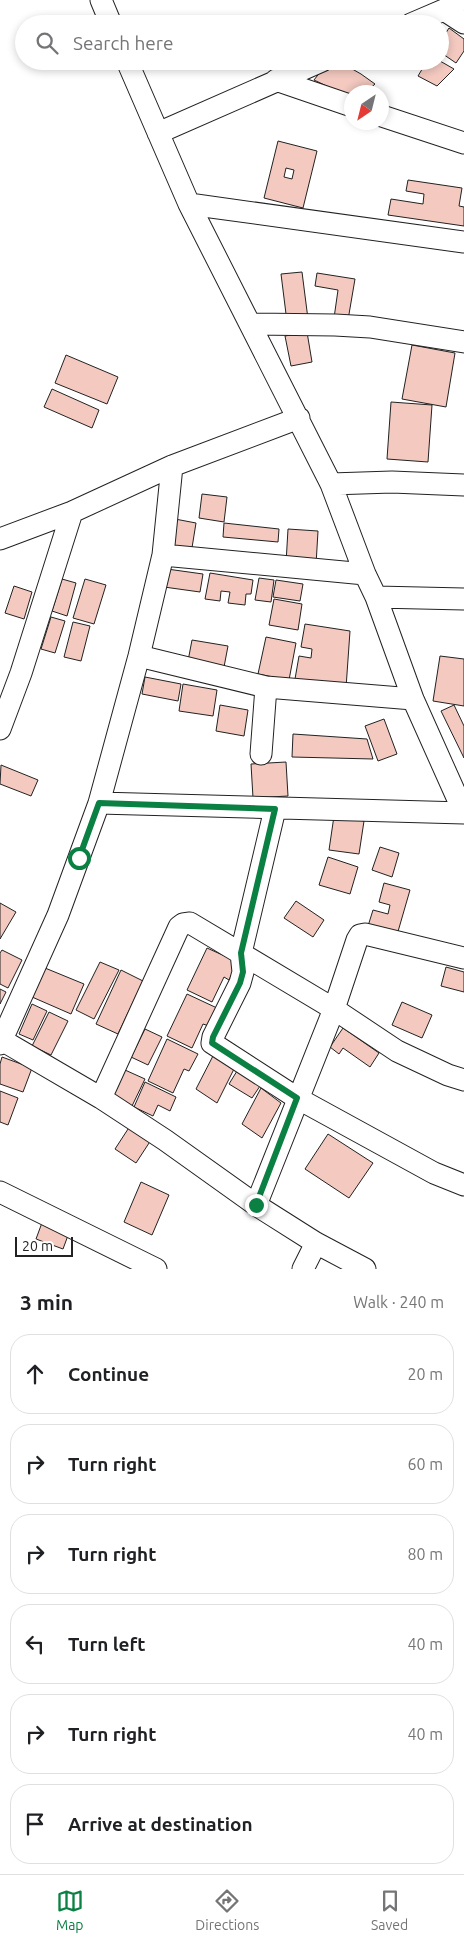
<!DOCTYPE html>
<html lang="en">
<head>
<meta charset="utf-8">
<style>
	:root { --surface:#fff; --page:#f6f6f6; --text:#202124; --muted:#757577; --line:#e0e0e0; --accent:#0b8043 }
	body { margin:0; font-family:Ubuntu,sans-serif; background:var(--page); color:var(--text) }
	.compass { position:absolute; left:344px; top:85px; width:45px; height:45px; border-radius:50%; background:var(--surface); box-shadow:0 2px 8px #0003; rotate:215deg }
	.scale { position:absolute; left:15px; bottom:12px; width:58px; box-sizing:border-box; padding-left:5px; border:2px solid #222; border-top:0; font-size:14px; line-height:18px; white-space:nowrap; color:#222; -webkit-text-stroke:4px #fff; paint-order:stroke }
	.stop { position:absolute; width:15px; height:15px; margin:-11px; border:4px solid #0b8043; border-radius:50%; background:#fff }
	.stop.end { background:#0b8043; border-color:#fff; box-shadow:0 1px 5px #0008 }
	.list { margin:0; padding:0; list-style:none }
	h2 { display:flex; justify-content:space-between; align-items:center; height:65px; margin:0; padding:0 20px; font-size:21px }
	h2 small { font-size:16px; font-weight:400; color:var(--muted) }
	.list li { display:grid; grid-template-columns:32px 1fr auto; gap:15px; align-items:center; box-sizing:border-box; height:80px; margin:0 10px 10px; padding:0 10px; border:1px solid var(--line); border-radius:20px }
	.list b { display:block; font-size:19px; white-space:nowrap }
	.list em { font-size:16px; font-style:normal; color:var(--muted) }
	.icon { flex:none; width:28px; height:28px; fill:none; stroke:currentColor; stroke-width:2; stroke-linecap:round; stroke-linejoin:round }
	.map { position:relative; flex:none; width:464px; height:1269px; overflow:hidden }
	.search { position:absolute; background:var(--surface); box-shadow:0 2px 8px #0003; left:15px; right:15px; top:15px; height:55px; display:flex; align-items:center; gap:12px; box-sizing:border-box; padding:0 18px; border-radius:28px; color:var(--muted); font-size:19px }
	.sheet { height:605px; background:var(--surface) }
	nav { display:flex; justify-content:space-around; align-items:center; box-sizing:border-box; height:70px; border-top:1px solid var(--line); background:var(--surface); font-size:14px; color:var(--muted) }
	nav a { display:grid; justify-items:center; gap:2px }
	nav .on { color:var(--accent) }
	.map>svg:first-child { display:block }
</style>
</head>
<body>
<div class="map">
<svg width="464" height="1269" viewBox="0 0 464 1269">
	<rect width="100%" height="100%" fill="#fff"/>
	<!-- building -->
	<path fill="#f3c9c0" stroke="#222" fill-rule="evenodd" d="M449,28L464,39V51L456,63L440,52V42Z
		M427,61H440L454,69L437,86L418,76Z
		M340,62L361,74L375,84L366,92H352V98L314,80L321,71Z
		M278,141L317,151L303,208L264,198ZM286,168L294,170L292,179L284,177Z
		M408,180L462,188L459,206L464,207V226L388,215L391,199L423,204L424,194L406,191Z
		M302,272L308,319L287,322L281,274Z
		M317,273L355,279L348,320L334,318L338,290L315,286Z
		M307,332L312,362L291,366L285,336Z
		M412,345L455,353L446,407L402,399Z
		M66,355L118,377L107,404L55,383Z
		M52,389L99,410L92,428L44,407Z
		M391,402L432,405L428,462L387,459Z
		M202,494L227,497L224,522L199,518Z
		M175,519L196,523L191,554L170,551Z
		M224,523L279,529L278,542L223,537Z
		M288,529L318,531L316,565L286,563Z
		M167,569L203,574L200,592L164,587Z
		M210,573L253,580L251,594H246L245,605L228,603L230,592L221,591L220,601L205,599Z
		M259,578L274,580L271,602L255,600Z
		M62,579L76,583L67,616L52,611Z
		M85,579L106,585L94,624L73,618Z
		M276,580L303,584L300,601L273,597Z
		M14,586L32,592L24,619L5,613Z
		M274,599L302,604L298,630L269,625Z
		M51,617L65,621L55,653L41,649Z
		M73,622L90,626L81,661L64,657Z
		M305,624L350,631L346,688L295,679L299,656L311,658L312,649L301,647Z
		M266,637L296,643L289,680L258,674Z
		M192,640L228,646L224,667L188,661Z
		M440,656L464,659V706L433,701Z
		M145,677L181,684L178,701L142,694Z
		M183,684L217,690L213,716L179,711Z
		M220,705L248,710L244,736L216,731Z
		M454,705L464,726V758L441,711Z
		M384,719L397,754L378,761L365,726Z
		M293,734L367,739L373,759L292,757Z
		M286,762L288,796L253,798L251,764Z
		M1,765L38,780L31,796L0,784Z
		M334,816L364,821L359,854L329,850Z
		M380,847L399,853L392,877L372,870Z
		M328,857L358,867L350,894L319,885Z
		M384,883L410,890L397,935L368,926L373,910L388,914L390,905L379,902Z
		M296,901L324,920L313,937L284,918Z
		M0,903L16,912L0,939Z
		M207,948L238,962L229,980L224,977L212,1002L187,990Z
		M2,950L22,960L8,988L0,984V953Z
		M100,962L119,970L94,1019L76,1010Z
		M446,967L464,972V992L441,986Z
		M45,968L84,984L71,1014L32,997Z
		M121,970L143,981L118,1034L96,1024Z
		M0,989L6,992L0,1004Z
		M187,994L217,1008L209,1026L203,1024L192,1048L167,1036Z
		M402,1002L432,1015L422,1038L392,1025Z
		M32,1004L47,1011L33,1040L19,1034Z
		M49,1012L68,1021L51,1055L32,1046Z
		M343,1028L379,1053L370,1067L343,1048L339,1054L330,1047Z
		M145,1029L162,1037L148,1065L131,1057Z
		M167,1039L198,1054L189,1071L184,1069L173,1093L148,1081Z
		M215,1052L235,1067L217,1103L196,1089Z
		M2,1057L32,1068L23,1092L0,1084V1064Z
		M125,1070L145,1079L132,1106L113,1097Z
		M237,1071L260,1086L252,1098L229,1084Z
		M145,1082L176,1097L170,1111L158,1105L153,1116L134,1107Z
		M261,1088L281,1103L262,1138L242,1124Z
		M0,1091L18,1098L8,1125L0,1122Z
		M130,1126L151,1140L136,1163L115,1149Z
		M328,1134L373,1163L349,1198L305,1169Z
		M141,1182L169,1195L152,1235L124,1222Z
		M43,1220L70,1230L63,1249L36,1239Z"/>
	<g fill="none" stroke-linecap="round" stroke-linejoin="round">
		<defs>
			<path id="minor" d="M101,0L111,24
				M444,10L464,23
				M411,24L453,6L461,0
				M127,61L189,204L331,484L365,574L376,597L413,699L464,813
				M276,80L352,106
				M382,116L464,143
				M158,133L322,61
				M189,204L464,242
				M250,324L335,325L370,327L464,342
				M331,484L392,482L464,485
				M0,539L72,512L172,466L299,418
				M163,555L365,574
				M376,597L464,599
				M139,656L266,687L413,699
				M0,729L21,673L72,512
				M261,754L266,687
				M99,803L464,813
				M275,809L241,953L243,972L240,983L213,1037L212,1043L297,1098L434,1173L464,1185
				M0,1039L101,1098L165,1140L256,1205L316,1243L365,1269
				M0,1044L58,915L99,803L139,656L163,555L172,466
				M101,1098L179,927L183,924L190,923L334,1009L397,1051L448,1075L464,1080
				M0,1192L156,1269
				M256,1205L334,1009L357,940L360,935L365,934L464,958
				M303,1269L316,1243"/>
		</defs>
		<!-- minor casing -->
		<use href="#minor" stroke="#222" stroke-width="23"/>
		<!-- minor -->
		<use href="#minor" stroke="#fff" stroke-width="21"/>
	</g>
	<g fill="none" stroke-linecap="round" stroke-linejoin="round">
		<!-- route -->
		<path stroke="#0b8043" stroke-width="6" d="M79,858L99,803L275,809L241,953L243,972L240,983L213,1037L212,1043L297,1098L256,1205"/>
	</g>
</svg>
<svg class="compass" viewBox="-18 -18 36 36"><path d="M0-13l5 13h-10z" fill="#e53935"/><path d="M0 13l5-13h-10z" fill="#757577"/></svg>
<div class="scale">20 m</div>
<div class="stop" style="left:79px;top:858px"></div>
<div class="stop end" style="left:256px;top:1205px"></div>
<div class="search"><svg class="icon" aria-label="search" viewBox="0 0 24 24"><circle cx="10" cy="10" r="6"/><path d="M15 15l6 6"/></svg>Search here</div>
</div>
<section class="sheet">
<h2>3 min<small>Walk · 240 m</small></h2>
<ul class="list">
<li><svg class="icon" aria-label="ahead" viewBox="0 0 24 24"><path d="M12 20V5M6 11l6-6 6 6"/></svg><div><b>Continue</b></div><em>20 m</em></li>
<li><svg class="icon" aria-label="right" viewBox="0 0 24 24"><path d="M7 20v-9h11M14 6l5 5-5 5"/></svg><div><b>Turn right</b></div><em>60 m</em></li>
<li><svg class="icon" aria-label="right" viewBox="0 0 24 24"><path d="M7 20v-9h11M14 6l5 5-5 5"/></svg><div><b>Turn right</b></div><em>80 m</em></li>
<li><svg class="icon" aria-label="left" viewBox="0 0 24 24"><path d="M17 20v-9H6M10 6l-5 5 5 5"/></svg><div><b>Turn left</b></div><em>40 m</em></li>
<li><svg class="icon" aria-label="right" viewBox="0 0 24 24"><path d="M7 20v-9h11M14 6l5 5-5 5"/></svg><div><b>Turn right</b></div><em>40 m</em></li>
<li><svg class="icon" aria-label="arrive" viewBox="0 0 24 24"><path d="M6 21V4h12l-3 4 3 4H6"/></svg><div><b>Arrive at destination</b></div></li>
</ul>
</section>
<nav>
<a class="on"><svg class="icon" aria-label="map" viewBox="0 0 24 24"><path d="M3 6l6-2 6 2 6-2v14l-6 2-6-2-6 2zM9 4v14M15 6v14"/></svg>Map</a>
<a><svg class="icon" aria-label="directions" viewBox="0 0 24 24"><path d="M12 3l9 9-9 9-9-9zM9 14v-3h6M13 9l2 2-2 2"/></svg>Directions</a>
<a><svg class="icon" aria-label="saved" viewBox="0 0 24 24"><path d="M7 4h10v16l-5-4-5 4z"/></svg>Saved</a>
</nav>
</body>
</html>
